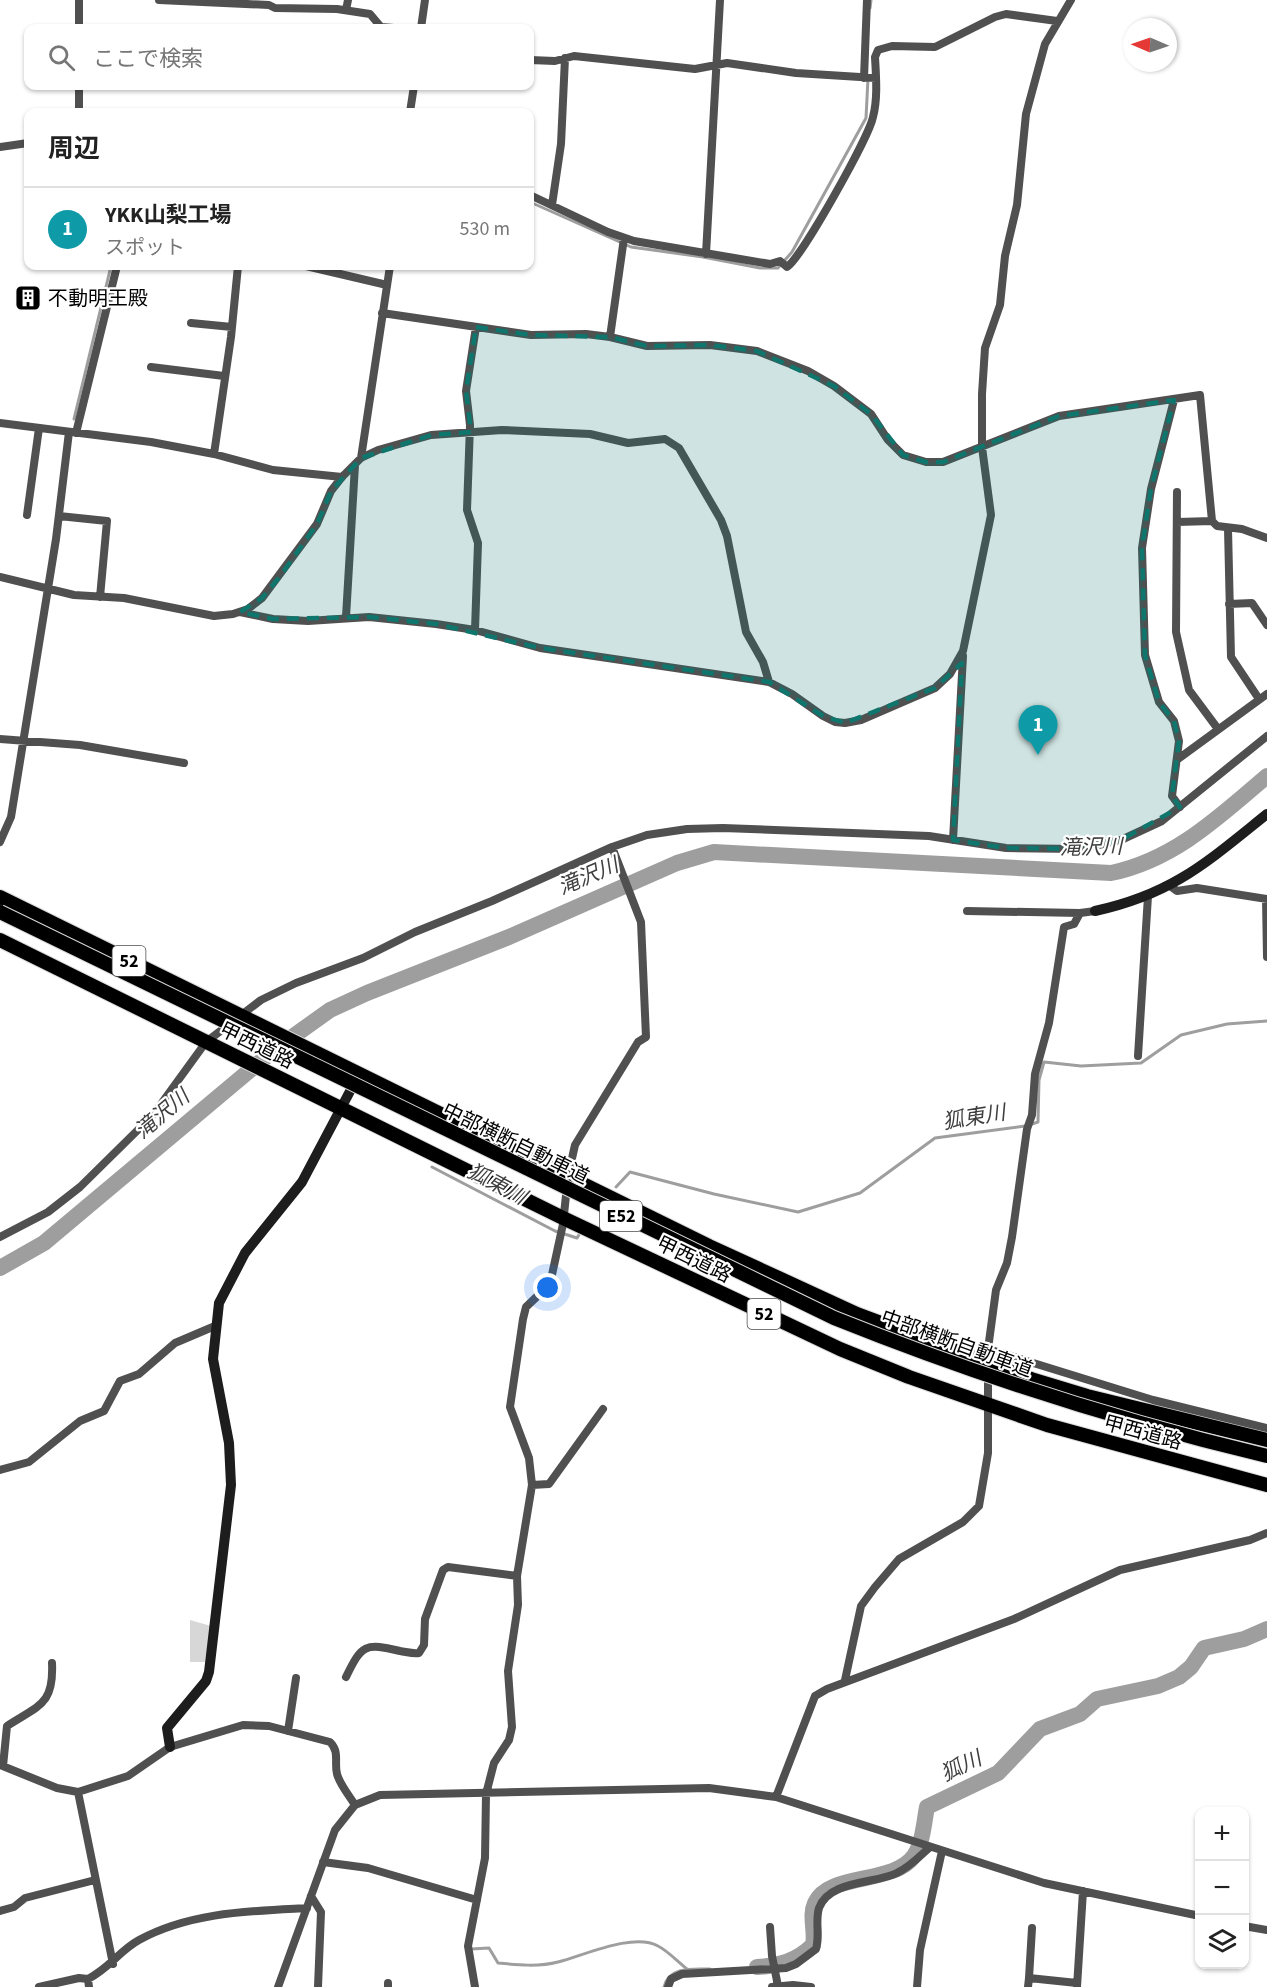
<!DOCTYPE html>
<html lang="ja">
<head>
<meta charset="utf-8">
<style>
	:root { --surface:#fff; --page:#f6f6f6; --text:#222; --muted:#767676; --line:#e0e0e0; --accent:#111827 }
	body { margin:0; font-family:"Source Sans 3","Noto Sans JP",sans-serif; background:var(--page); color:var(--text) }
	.controls { position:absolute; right:18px; bottom:18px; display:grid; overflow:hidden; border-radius:12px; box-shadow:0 2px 4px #0004 }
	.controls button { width:54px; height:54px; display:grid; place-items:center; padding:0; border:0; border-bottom:2px solid var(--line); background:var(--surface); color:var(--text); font:30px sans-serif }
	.compass { position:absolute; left:1123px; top:18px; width:54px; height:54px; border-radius:50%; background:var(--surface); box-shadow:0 2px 4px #0004; rotate:272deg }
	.you { position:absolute; left:548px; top:1288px; width:21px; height:21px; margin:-15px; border:4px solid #fff; border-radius:50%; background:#1a73e8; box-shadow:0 0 0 9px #1a73e833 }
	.badge { display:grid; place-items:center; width:39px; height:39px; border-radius:50%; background:var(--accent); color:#fff; font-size:20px; font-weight:700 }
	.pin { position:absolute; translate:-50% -50px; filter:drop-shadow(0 2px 3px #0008) }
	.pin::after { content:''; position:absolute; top:32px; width:21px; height:18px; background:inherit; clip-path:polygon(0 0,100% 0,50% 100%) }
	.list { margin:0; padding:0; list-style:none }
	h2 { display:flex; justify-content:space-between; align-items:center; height:78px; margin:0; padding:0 24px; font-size:26px }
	h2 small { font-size:20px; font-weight:400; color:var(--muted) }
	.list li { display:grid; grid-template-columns:39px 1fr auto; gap:18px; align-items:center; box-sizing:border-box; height:84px; padding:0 24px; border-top:2px solid var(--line) }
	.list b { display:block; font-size:22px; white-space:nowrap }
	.list p { margin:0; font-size:20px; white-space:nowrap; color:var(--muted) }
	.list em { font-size:20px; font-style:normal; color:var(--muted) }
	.icon { flex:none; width:33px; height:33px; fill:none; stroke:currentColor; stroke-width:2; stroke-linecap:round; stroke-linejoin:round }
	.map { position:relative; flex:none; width:1267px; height:1987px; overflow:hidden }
	.search { position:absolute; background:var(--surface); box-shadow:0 2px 4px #0004; left:24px; top:24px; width:510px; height:66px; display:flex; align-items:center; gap:15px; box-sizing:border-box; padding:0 21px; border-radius:12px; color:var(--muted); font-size:22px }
	.panel { position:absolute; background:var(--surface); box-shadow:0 2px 4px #0004; left:24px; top:108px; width:510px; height:162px; border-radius:12px }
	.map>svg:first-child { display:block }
</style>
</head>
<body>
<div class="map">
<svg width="1267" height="1987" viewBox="0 0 1267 1987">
	<rect width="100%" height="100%" fill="#fff"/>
	<!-- green -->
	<path fill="#d7d7d7" d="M190,1620L211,1626L205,1662H190Z"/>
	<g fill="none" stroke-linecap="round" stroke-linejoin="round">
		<!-- stream -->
		<path stroke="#9e9e9e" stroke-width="3" d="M870,8L871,0
			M530,202L631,247L703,257L760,268H778L792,252L866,118L868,78
			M74,419L111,266
			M1032,1124L1038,1122L1039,1080L1044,1062L1081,1066L1141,1063L1181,1035L1227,1024L1267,1021
			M432,1167L555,1231L577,1238L580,1233
			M616,1187L630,1172L714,1194L798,1212L860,1193L935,1138L1025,1126
			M471,1949L489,1948L498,1963C518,1965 539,1967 558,1962C583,1956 633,1932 658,1946C668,1951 678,1962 687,1969
			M664,1987C669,1966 693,1969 710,1969"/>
		<!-- river -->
		<path stroke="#9e9e9e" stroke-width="16" d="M0,1268L44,1243L274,1050L330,1010L367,993L509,937L677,863L714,852L1111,873C1174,860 1219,817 1267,776
			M757,1967C779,1966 797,1961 813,1945C816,1932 809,1916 815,1903C829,1872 893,1885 914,1856C923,1843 924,1822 927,1807L998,1773L1040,1729L1080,1714L1097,1699L1158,1686L1179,1677L1191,1667L1204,1648L1244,1639L1267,1629"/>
		<defs>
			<path id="highway" d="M0,897L709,1246L857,1314L1034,1380L1087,1396L1267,1440
				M0,940L563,1218L840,1349L909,1377L1047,1425L1267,1485"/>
		</defs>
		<!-- highway casing -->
		<use href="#highway" stroke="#dbdbdb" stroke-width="16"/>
		<!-- street -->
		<path stroke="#505050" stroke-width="8" d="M79,0V28
			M159,0L269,5L275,8L337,9L370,14L381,27L394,28
			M346,10L348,0
			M421,28L425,0
			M530,60L555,61L574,56L695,69L727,63L796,73L876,78
			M864,78L867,0
			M79,112V86
			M410,112L414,86
			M0,147L28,143
			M530,195L608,232L634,241L770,264L780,261L787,267C802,257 869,137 873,117C878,98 876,76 875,57L878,50L892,46L935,47L995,17L1006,14L1057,21
			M552,205L561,144L565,58
			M706,254L720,0
			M306,266L387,285
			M382,313L531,335L586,334L610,337L647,346L710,345L757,351L808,371L834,386L871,414L888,440L903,455L926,462H943L1059,416L1200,395L1212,521L1217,526L1242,529L1267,538
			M191,323L232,327
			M610,337L624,238
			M151,367L224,376
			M1174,400L1151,489L1142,548L1145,655L1159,702L1174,721L1179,741L1172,796L1180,807
			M0,423L151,442L214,454L273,470L342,477
			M76,433L117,266
			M214,454L231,337L238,266
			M361,458L390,266
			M1177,492L1176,632L1189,690L1218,729
			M27,515L39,428
			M59,516L107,521L100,597
			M1177,522L1212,521
			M1228,529L1231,657L1259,699
			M0,577L74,595L124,598L214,616L233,614L248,609L262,598L317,524L331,491L342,477L361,458L378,450L431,435L502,430L590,434L628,443L665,439L679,448L721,520L727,536L746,632L763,662L769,682
			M1229,604L1252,603L1267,625
			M240,612L273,619L308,621L369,617L436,624L475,630L540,648L769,682L792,694L823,716L835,722L845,723L861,720L935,688L950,674L963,651L991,515L982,447V394L985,348L1000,305L1005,256L1017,205L1026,114L1045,44L1071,0
			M346,617L355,465
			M475,630L478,543L467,510L470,425L466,391L476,327
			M0,739L80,745L184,763
			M1178,759L1267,694
			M953,840L963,656
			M0,842L11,817L56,539L69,432
			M1170,886L1177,891L1197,888L1267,899
			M1266,899L1267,957
			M967,911L1080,913
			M1138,1056L1148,896
			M0,1237L48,1212L80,1187L153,1115L206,1042L261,1000L296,983L363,958L415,932L492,901L612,847L647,835L687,829L723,828L929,836L1006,848L1080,849L1121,840L1162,821L1267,736
			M988,1349L1153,1400L1267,1428
			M0,1470L29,1462L80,1421L104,1411L120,1381L139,1374L175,1343L215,1326
			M532,1485L549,1484L603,1409
			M346,1677C362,1644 365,1643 400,1651C407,1652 413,1654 419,1653L424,1645L425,1619L443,1570L448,1567L517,1576
			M845,1680L861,1606L875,1587L899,1559L963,1522L979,1506L988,1453V1349L996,1290L1007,1263L1012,1237L1027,1129L1032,1115L1035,1074L1049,1023L1064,927L1074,924L1080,913L1095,911
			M288,1731L296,1678
			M0,1765L57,1788L78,1792L128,1776L170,1747L243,1725L269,1726L330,1742C340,1752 334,1762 337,1774C340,1785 349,1795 355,1805
			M3,1766L7,1726C39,1705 54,1705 52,1663
			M78,1792L113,1964
			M776,1797L815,1696L827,1689L1014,1619L1120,1570L1250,1540L1267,1533
			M323,1862L368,1868L477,1900
			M311,1896L321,1912L318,1987
			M0,1911L14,1907L25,1898L95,1880
			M1244,1926L1267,1930
			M770,1927L772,1956L778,1986
			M1029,1978L1032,1928
			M388,1983V1987
			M39,1987L79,1978L88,1979
			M89,1987L88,1979C111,1967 119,1951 139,1940C190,1912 251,1911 307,1908
			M278,1987L335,1830L355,1805L380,1795L709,1788L776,1797L1044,1883L1200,1916
			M475,1987L468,1946L485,1858L486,1794L494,1763L509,1740L512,1727L508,1671L518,1605L517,1576L532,1485L529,1458L510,1407L523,1319L526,1307L550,1284L563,1224L568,1176L575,1145L638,1042L646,1037L641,922L612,847
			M668,1987L671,1979L682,1974L786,1968L796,1964L816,1949C820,1935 815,1921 819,1908C829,1880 875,1884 897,1873C910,1867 920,1856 930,1847
			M772,1987L793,1985L811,1987
			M917,1987L920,1950L942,1851
			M1028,1987L1029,1978L1077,1983
			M1077,1987L1083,1891"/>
		<!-- secondary -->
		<path stroke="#1d1d1d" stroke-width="10" d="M1095,911C1173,894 1207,862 1267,814
			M170,1747L167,1728L206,1681L209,1672L231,1485L229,1443L213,1359L219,1303L245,1253L302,1182L357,1078"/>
		<!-- highway -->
		<use href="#highway" stroke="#000" stroke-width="14"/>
		<defs>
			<path id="highway-bridge" d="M0,912L834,1318C976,1375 1119,1421 1267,1456"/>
		</defs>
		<!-- highway-bridge casing -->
		<use href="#highway-bridge" stroke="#dbdbdb" stroke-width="16" stroke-linecap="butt"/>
		<!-- highway-bridge -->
		<use href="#highway-bridge" stroke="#000" stroke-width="14"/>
	</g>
	<!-- marked area -->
	<path fill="#0f766e" fill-opacity="0.2" stroke="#0f766e" stroke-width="4.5" stroke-dasharray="12 8" stroke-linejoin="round" d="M476,327L531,335L610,337L647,346L710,345L757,351L834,386L871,414L903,455L926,462H943L1059,416L1174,400L1151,489L1142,548L1145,655L1159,702L1174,721L1179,741L1172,796L1180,807L1121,840L1080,849L1006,848L953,840L962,663L935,688L845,723L823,716L769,682L540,648L436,624L369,617L273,619L240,612L262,598L281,575L317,524L331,491L361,458L431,435L471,432L466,391Z"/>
	<!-- icons -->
	<defs>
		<symbol id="building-square" viewBox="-11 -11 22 22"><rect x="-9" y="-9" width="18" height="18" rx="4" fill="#000" stroke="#fff"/><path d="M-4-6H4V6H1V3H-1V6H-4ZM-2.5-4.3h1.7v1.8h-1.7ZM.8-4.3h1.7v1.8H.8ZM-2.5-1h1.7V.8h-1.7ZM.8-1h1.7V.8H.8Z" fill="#fff"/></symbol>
	</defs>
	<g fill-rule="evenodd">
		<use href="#building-square" x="13" y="283" width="30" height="30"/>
	</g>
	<g text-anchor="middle" stroke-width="4.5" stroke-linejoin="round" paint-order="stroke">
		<!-- shield labels -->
		<g fill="#fff" stroke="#4c4c4c" stroke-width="1.5">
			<rect x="112.5" y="946" width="33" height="30" rx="4.5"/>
			<rect x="600" y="1201" width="42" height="30" rx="4.5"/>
			<rect x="747.5" y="1299" width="33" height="30" rx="4.5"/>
		</g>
		<g font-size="18" font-weight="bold" fill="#000">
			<text x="129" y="967">52</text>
			<text x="621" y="1222">E52</text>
			<text x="764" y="1320">52</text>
		</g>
		<!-- poi labels -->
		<g font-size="20" fill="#000" stroke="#fff" text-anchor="start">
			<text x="48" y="305">不動明王殿</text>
		</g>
		<!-- street labels -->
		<g font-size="20" fill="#000" stroke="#fff">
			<text transform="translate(257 1045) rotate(26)" y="7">甲西道路</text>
			<text transform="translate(516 1143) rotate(26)" y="7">中部横断自動車道</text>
			<text transform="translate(694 1259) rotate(26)" y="7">甲西道路</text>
			<text transform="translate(957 1343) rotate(20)" y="7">中部横断自動車道</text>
			<text transform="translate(1143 1432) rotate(15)" y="7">甲西道路</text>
		</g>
		<!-- water labels -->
		<g font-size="21" font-style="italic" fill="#3f3f3f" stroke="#fff">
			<text transform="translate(1091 847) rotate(-1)" y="7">滝沢川</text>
			<text transform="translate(588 876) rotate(-23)" y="7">滝沢川</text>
			<text transform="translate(162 1114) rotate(-40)" y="7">滝沢川</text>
			<text transform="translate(974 1117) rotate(-9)" y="7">狐東川</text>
			<text transform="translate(497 1184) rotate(28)" y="7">狐東川</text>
			<text transform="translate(961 1766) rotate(-25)" y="7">狐川</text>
		</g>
	</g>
</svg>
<div class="controls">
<button>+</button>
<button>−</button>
<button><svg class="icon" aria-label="layers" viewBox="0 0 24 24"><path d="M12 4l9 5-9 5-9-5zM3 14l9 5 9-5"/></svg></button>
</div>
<svg class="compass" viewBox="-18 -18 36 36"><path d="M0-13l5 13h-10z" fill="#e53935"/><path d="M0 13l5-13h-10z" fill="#767676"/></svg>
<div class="you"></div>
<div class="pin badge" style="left:1038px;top:755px;background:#0f9aa8">1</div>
<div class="search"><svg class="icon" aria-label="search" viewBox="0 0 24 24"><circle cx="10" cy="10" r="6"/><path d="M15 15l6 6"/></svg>ここで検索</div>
<section class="panel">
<h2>周辺<small></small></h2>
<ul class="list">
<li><span class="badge" style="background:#0f9aa8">1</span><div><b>YKK山梨工場</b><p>スポット</p></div><em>530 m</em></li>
</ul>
</section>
</div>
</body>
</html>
